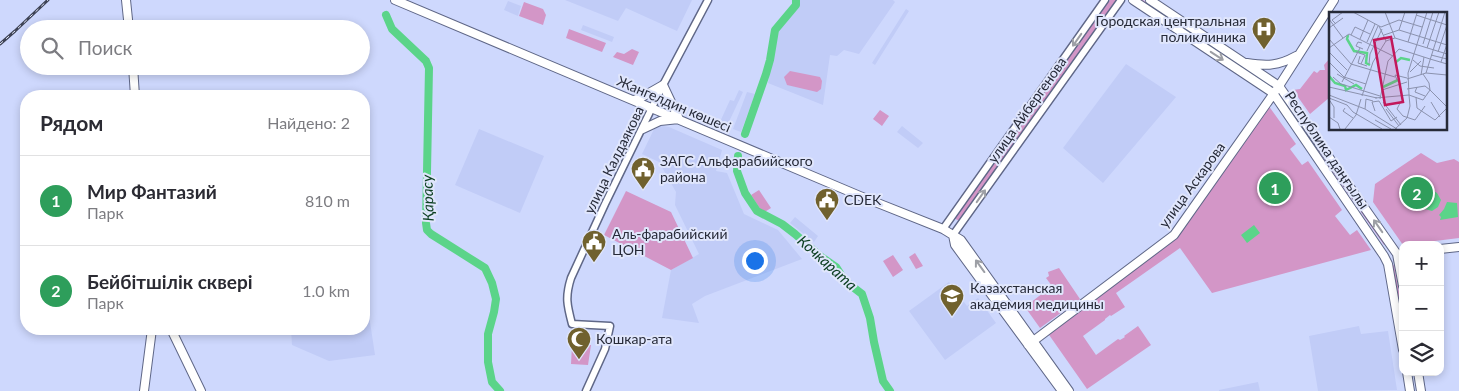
<!DOCTYPE html>
<html lang="ru">
<head>
<meta charset="utf-8">
<style>
	:root { --surface:#fff; --page:#f7f7f7; --text:#2b2b33; --muted:#7c7c81; --line:#e1e1e2; --accent:#0f766e }
	body { margin:0; font-family:Lato,sans-serif; background:var(--page); color:var(--text) }
	.controls { position:absolute; right:15px; bottom:15px; display:grid; overflow:hidden; border-radius:10px; box-shadow:0 2px 8px #0003 }
	.controls button { width:45px; height:45px; display:grid; place-items:center; padding:0; border:0; border-bottom:1px solid var(--line); background:var(--surface); color:var(--text); font:25px sans-serif }
	.you { position:absolute; left:754px; top:260px; width:18px; height:18px; margin:-12px; border:4px solid #fff; border-radius:50%; background:#1a73e8; box-shadow:0 0 0 8px #1a73e833 }
	.badge { display:grid; place-items:center; width:32px; height:32px; border-radius:50%; background:var(--accent); color:#fff; font-size:16px; font-weight:700 }
	.pin { position:absolute; translate:-50% -50%; border:2px solid #fff; box-shadow:0 1px 5px #0006 }
	.list { margin:0; padding:0; list-style:none }
	h2 { display:flex; justify-content:space-between; align-items:center; height:65px; margin:0; padding:0 20px; font-size:21px }
	h2 small { font-size:16px; font-weight:400; color:var(--muted) }
	.list li { display:grid; grid-template-columns:32px 1fr auto; gap:15px; align-items:center; box-sizing:border-box; height:90px; padding:0 20px; border-top:1px solid var(--line) }
	.list b { display:block; font-size:19px; white-space:nowrap }
	.list p { margin:0; font-size:16px; white-space:nowrap; color:var(--muted) }
	.list em { font-size:16px; font-style:normal; color:var(--muted) }
	.icon { flex:none; width:28px; height:28px; fill:none; stroke:currentColor; stroke-width:2; stroke-linecap:round; stroke-linejoin:round }
	.map { position:relative; flex:none; width:1459px; height:391px; overflow:hidden }
	.search { position:absolute; background:var(--surface); box-shadow:0 2px 8px #0003; left:20px; top:20px; width:350px; height:55px; display:flex; align-items:center; gap:12px; box-sizing:border-box; padding:0 18px; border-radius:28px; color:var(--muted); font-size:19px }
	.panel { position:absolute; background:var(--surface); box-shadow:0 2px 8px #0003; left:20px; top:90px; width:350px; height:245px; border-radius:20px }
	.map>svg:first-child { display:block }
</style>
</head>
<body>
<div class="map">
<svg width="1459" height="391" viewBox="0 0 1459 391">
	<rect width="100%" height="100%" fill="#ced8fd"/>
	<!-- built -->
	<path fill="#c1ccf7" d="M565,0H692L677,31L626,8L618,21Z
		M799,0H893L895,2L859,54L844,50L837,56L830,55L823,105L768,83L777,32L799,7Z
		M508,1L521,6L518,16L504,10Z
		M906,9L909,11L875,65L872,63Z
		M583,25L614,37L612,42L581,30Z
		M1126,64L1176,97L1103,183L1063,148Z
		M739,90L743,92L726,128L719,124L730,100L734,101Z
		M747,92L755,94L741,132L733,129Z
		M656,125L669,127L722,150L716,171L727,173L744,214L778,230L802,259L705,296L692,304L699,323L662,318L671,270L699,254L675,205L676,192L659,162L642,154Z
		M902,126L923,143L918,148L897,132Z
		M479,129L544,156L520,213L455,185Z
		M795,217L818,236L814,242L790,223Z
		M364,282L375,355L329,361L292,345L291,329H364Z
		M949,282L967,306L978,298L996,323L945,360L909,311Z
		M1359,326L1361,334L1388,331L1397,390L1318,391L1309,336Z
		M1258,382L1260,391H1219V390Z"/>
	<!-- green -->
	<path fill="#d396c7" d="M1110,0H1116L959,221L954,218L1047,87Z
		M1138,0H1143L1268,82L1266,84Z
		M524,2L543,9L546,15L543,25L519,16Z
		M569,29L606,43L602,52L566,38Z
		M632,49L639,52L633,65L613,57L617,52L624,54Z
		M1330,58V97L1310,114L1293,90L1300,89L1314,71L1317,73L1320,70H1325L1324,65Z
		M790,71L820,77L822,81L821,89L817,92L787,85L784,77Z
		M1286,100L1386,243L1384,245L1283,101Z
		M1268,105L1296,144L1290,149L1302,165L1308,161L1342,210L1335,216L1350,235L1357,230L1371,250L1212,293L1180,248L1116,293L1125,307L1111,316L1110,315L1105,319V320L1083,336L1096,355L1118,339L1120,340L1125,337L1124,336L1138,326L1151,345L1087,389L1047,332L1174,240Z
		M880,110L889,116L882,126L873,119Z
		M1421,153L1437,163L1454,159L1459,162V238L1403,245L1373,202L1375,184Z
		M759,190L771,208L763,213L751,195Z
		M626,191L671,212L693,258L671,270L604,235Z
		M915,253L923,266L916,269L909,257Z
		M893,255L903,270L893,277L883,261Z
		M1394,265L1403,314V330L1392,266Z
		M1059,268L1080,299L1040,328L1025,307L1052,286L1046,278L1049,276L1048,272Z
		M572,345H591L588,365L571,364Z"/>
	<!-- water -->
	<path fill="#5bd489" d="M1416,191L1419,192L1422,196C1426,191 1431,189 1437,193L1441,200L1438,207L1432,211L1425,209L1419,201L1413,198V193Z
		M1447,202L1457,203L1458,217L1440,220L1441,217L1439,215L1444,209Z
		M1254,225L1260,233L1247,243L1241,235Z"/>
	<g fill="none" stroke-linecap="round" stroke-linejoin="round">
		<!-- river -->
		<path stroke="#5bd489" stroke-width="8" d="M386,15L392,29L426,61L429,68L426,223L427,230L431,234L485,268L492,283L496,299L494,312L488,334V362L492,382L500,391
			M745,134L766,74L770,60L775,30L796,5V0
			M738,156L737,171L745,193L757,211L782,224L795,234L820,256L836,267L845,281L862,294L870,318L874,342L883,381L890,391"/>
		<defs>
			<path id="minor" d="M943,229L1105,0
				M953,235L1121,0
				M586,391L605,349L610,326L572,324C567,305 565,297 571,278L605,204L663,85L708,0"/>
			<path id="major" d="M126,0L129,29
				M395,0L860,196L943,229L961,240L1069,391
				M1133,0L1273,93L1384,256L1388,264L1403,350
				M1150,0L1279,86L1397,254L1403,286
				M1247,63C1267,66 1278,66 1296,56
				M133,66L135,96
				M634,100L642,97L663,85L679,119L660,121L643,129
				M953,235L955,245L1062,391
				M1440,249L1459,247
				M171,329L201,391
				M1028,345L1174,235L1279,86L1334,0
				M1407,372L1410,391
				M1418,372L1421,391
				M144,391L152,329"/>
		</defs>
		<!-- minor casing -->
		<use href="#minor" stroke="#5f6787" stroke-width="9"/>
		<!-- major casing -->
		<use href="#major" stroke="#5f6787" stroke-width="10"/>
		<!-- minor -->
		<use href="#minor" stroke="#fff" stroke-width="6"/>
		<!-- major -->
		<use href="#major" stroke="#fff" stroke-width="8"/>
		<defs>
			<path id="rail" d="M0,44L15,31L48,0"/>
		</defs>
		<!-- rail casing -->
		<use href="#rail" stroke="#3e4355" stroke-width="3"/>
		<!-- rail -->
		<use href="#rail" stroke="#e0e6fc" stroke-width="1" stroke-dasharray="4" stroke-linecap="butt"/>
	</g>
	<!-- one-way arrows -->
	<defs><path id="oneway-shaft" d="M-6 0H5M1.5-3L5.5 0L1.5 3" fill="none" stroke-width="1.6" stroke-linecap="round" stroke-linejoin="round" transform="scale(1.25)"/></defs>
	<g stroke="#9d9fa5">
		<use href="#oneway-shaft" transform="translate(1077 40) rotate(125)"/>
		<use href="#oneway-shaft" transform="translate(1217 56) rotate(33)"/>
		<use href="#oneway-shaft" transform="translate(981 196) rotate(-55)"/>
		<use href="#oneway-shaft" transform="translate(1378 226) rotate(-125)"/>
		<use href="#oneway-shaft" transform="translate(980 266) rotate(-126)"/>
	</g>
	<!-- icons -->
	<defs>
		<symbol id="hospital-pin" viewBox="-11 -11 22 30"><path d="M0 17L-7.5 6A9.5 9.5 0 1 1 7.5 6Z" fill="#70612e" stroke="#e0e6fc"/><path d="M-5-5h3v3.5h4V-5h3V5h-3V1.5h-4V5h-3Z" fill="#fff"/></symbol>
		<symbol id="civic-pin" viewBox="-11 -11 22 30"><path d="M0 17L-7.5 6A9.5 9.5 0 1 1 7.5 6Z" fill="#70612e" stroke="#e0e6fc"/><path d="M-.6-6.5H3V-4.5H.6V-3L4-1V1h2V6H-6V1h2V-1L-.6-3ZM-1.2 2.5V6h2.4V2.5Z" fill="#fff"/></symbol>
		<symbol id="university-pin" viewBox="-11 -11 22 30"><path d="M0 17L-7.5 6A9.5 9.5 0 1 1 7.5 6Z" fill="#70612e" stroke="#e0e6fc"/><path d="M0-5L7-2L0 1L-7-2ZM-4 1L0 2.5L4 1V4Q0 6-4 4Z" fill="#fff"/></symbol>
		<symbol id="mosque-pin" viewBox="-11 -11 22 30"><path d="M0 17L-7.5 6A9.5 9.5 0 1 1 7.5 6Z" fill="#70612e" stroke="#e0e6fc"/><path d="M3.5-4.9A6 6 0 1 0 3.5 4.9A5 5 0 1 1 3.5-4.9Z" fill="#fff"/></symbol>
	</defs>
	<g fill-rule="evenodd">
		<use href="#hospital-pin" x="1250" y="15" width="28" height="38"/>
		<use href="#civic-pin" x="629" y="155" width="28" height="38"/>
		<use href="#civic-pin" x="813" y="186" width="28" height="38"/>
		<use href="#civic-pin" x="580" y="228" width="28" height="38"/>
		<use href="#university-pin" x="938" y="282" width="28" height="38"/>
		<use href="#mosque-pin" x="565" y="325" width="28" height="38"/>
	</g>
	<g text-anchor="middle" stroke-width="4" stroke-linejoin="round" paint-order="stroke">
		<!-- poi labels -->
		<g font-size="14" fill="#262a38" stroke="#e0e6fc" text-anchor="start">
			<text x="1246" y="26" text-anchor="end">Городская центральная<tspan x="1246" dy="16">поликлиника</tspan></text>
			<text x="660" y="166">ЗАГС Альфарабийского<tspan x="660" dy="16">района</tspan></text>
			<text x="844" y="205">CDEK</text>
			<text x="612" y="239">Аль-фарабийский<tspan x="612" dy="16">ЦОН</tspan></text>
			<text x="970" y="293">Казахстанская<tspan x="970" dy="16">академия медицины</tspan></text>
			<text x="596" y="344">Кошкар-ата</text>
		</g>
		<!-- street labels -->
		<g font-size="14" fill="#262a38" stroke="#e0e6fc">
			<text transform="translate(674 104) rotate(23)" y="5">Жангелдин көшесі</text>
			<text transform="translate(1027 110) rotate(-55)" y="5">улица Айбергенова</text>
			<text transform="translate(1327 150) rotate(56)" y="5">Республика даңғылы</text>
			<text transform="translate(614 160) rotate(-64)" y="5">улица Калдаякова</text>
			<text transform="translate(1192 185) rotate(-54)" y="5">улица Аскарова</text>
		</g>
		<!-- water labels -->
		<g font-size="15" font-style="italic" fill="#0e4023" stroke="#e0e6fc">
			<text transform="translate(428 198) rotate(-92)" y="5">Қарасу</text>
			<text transform="translate(827 263) rotate(42)" y="5">Кочкарата</text>
		</g>
	</g>
	<!-- overview -->
	<g transform="translate(1329 12)">
		<rect width="118" height="118" fill="#ced8fd"/>
		<path fill="none" stroke="#5bd489" stroke-width="2.5" d="M19,23L18,27L25,39L38,41L37,51L41,53M67,50L72,46L81,48M0,64L6,71L16,74L17,78L27,73L33,77M54,75L69,68"/>
		<path fill="none" stroke="#8b92ae" stroke-width="1" d="M24,0L52,15L70,8L93,15M56,0L66,26M87,3L118,13M0,7L14,26M7,12L3,8L14,0M50,14L57,29M0,16L14,6M70,18L76,0M22,23L26,15L41,22M55,23L70,18L118,33M0,27L22,52L66,65M31,27L39,8M38,30L46,12M79,30L88,1M33,31L29,30L27,34L34,37M94,32L104,0M0,36L20,22L64,44M98,36L110,0M38,39L49,14M0,40L18,58M27,40L36,43L32,52M109,40L118,13M102,43L118,47M31,44L29,51L38,54M101,47L118,52M84,48L91,54L105,56M0,50L15,65L37,72M112,50L118,32M40,52L41,42L53,17M81,60L92,49M97,61L116,0M97,61L118,63M8,62L25,72M94,62L100,71L101,78M92,63L95,45M4,65L12,72L35,79M78,67L97,61M68,68L66,63L78,66M13,70L31,36M0,75L48,86M88,75L86,80L96,84M78,77L96,74L101,78M53,78L78,70M101,78L118,95M35,79L51,84M0,83L36,97L68,117M80,83L79,61L98,0M33,84L44,50L57,29L66,26L118,42M87,85L88,96L106,108L118,96M0,86L18,93L24,100L53,117M46,86L80,83L94,88L101,78M51,87L59,49L70,37L101,47M1,89L5,95V106M54,90L72,113M102,90L111,105M71,91L68,97L74,104L86,108L96,94M16,96L14,99L24,106M36,97L37,87L44,89M57,97L70,114M46,99L43,90L50,89L62,109L68,105M0,105L9,111L11,117M46,108L62,117M16,117L27,103L32,87M66,117L78,106L81,94L80,83"/>
		<path fill="#c2185b" fill-opacity="0.15" stroke="#c2185b" stroke-width="2.5" d="M62,25L74,90L56,93L45,28Z"/>
		<rect width="118" height="118" fill="none" stroke="#262a38" stroke-width="2.5"/>
	</g>
</svg>
<div class="controls">
<button>+</button>
<button>−</button>
<button><svg class="icon" aria-label="layers" viewBox="0 0 24 24"><path d="M12 4l9 5-9 5-9-5zM3 14l9 5 9-5"/></svg></button>
</div>
<div class="you"></div>
<div class="pin badge" style="left:1275px;top:188px;background:#2e9e5b">1</div>
<div class="pin badge" style="left:1417px;top:193px;background:#2e9e5b">2</div>
<div class="search"><svg class="icon" aria-label="search" viewBox="0 0 24 24"><circle cx="10" cy="10" r="6"/><path d="M15 15l6 6"/></svg>Поиск</div>
<section class="panel">
<h2>Рядом<small>Найдено: 2</small></h2>
<ul class="list">
<li><span class="badge" style="background:#2e9e5b">1</span><div><b>Мир Фантазий</b><p>Парк</p></div><em>810 m</em></li>
<li><span class="badge" style="background:#2e9e5b">2</span><div><b>Бейбітшілік сквері</b><p>Парк</p></div><em>1.0 km</em></li>
</ul>
</section>
</div>
</body>
</html>
